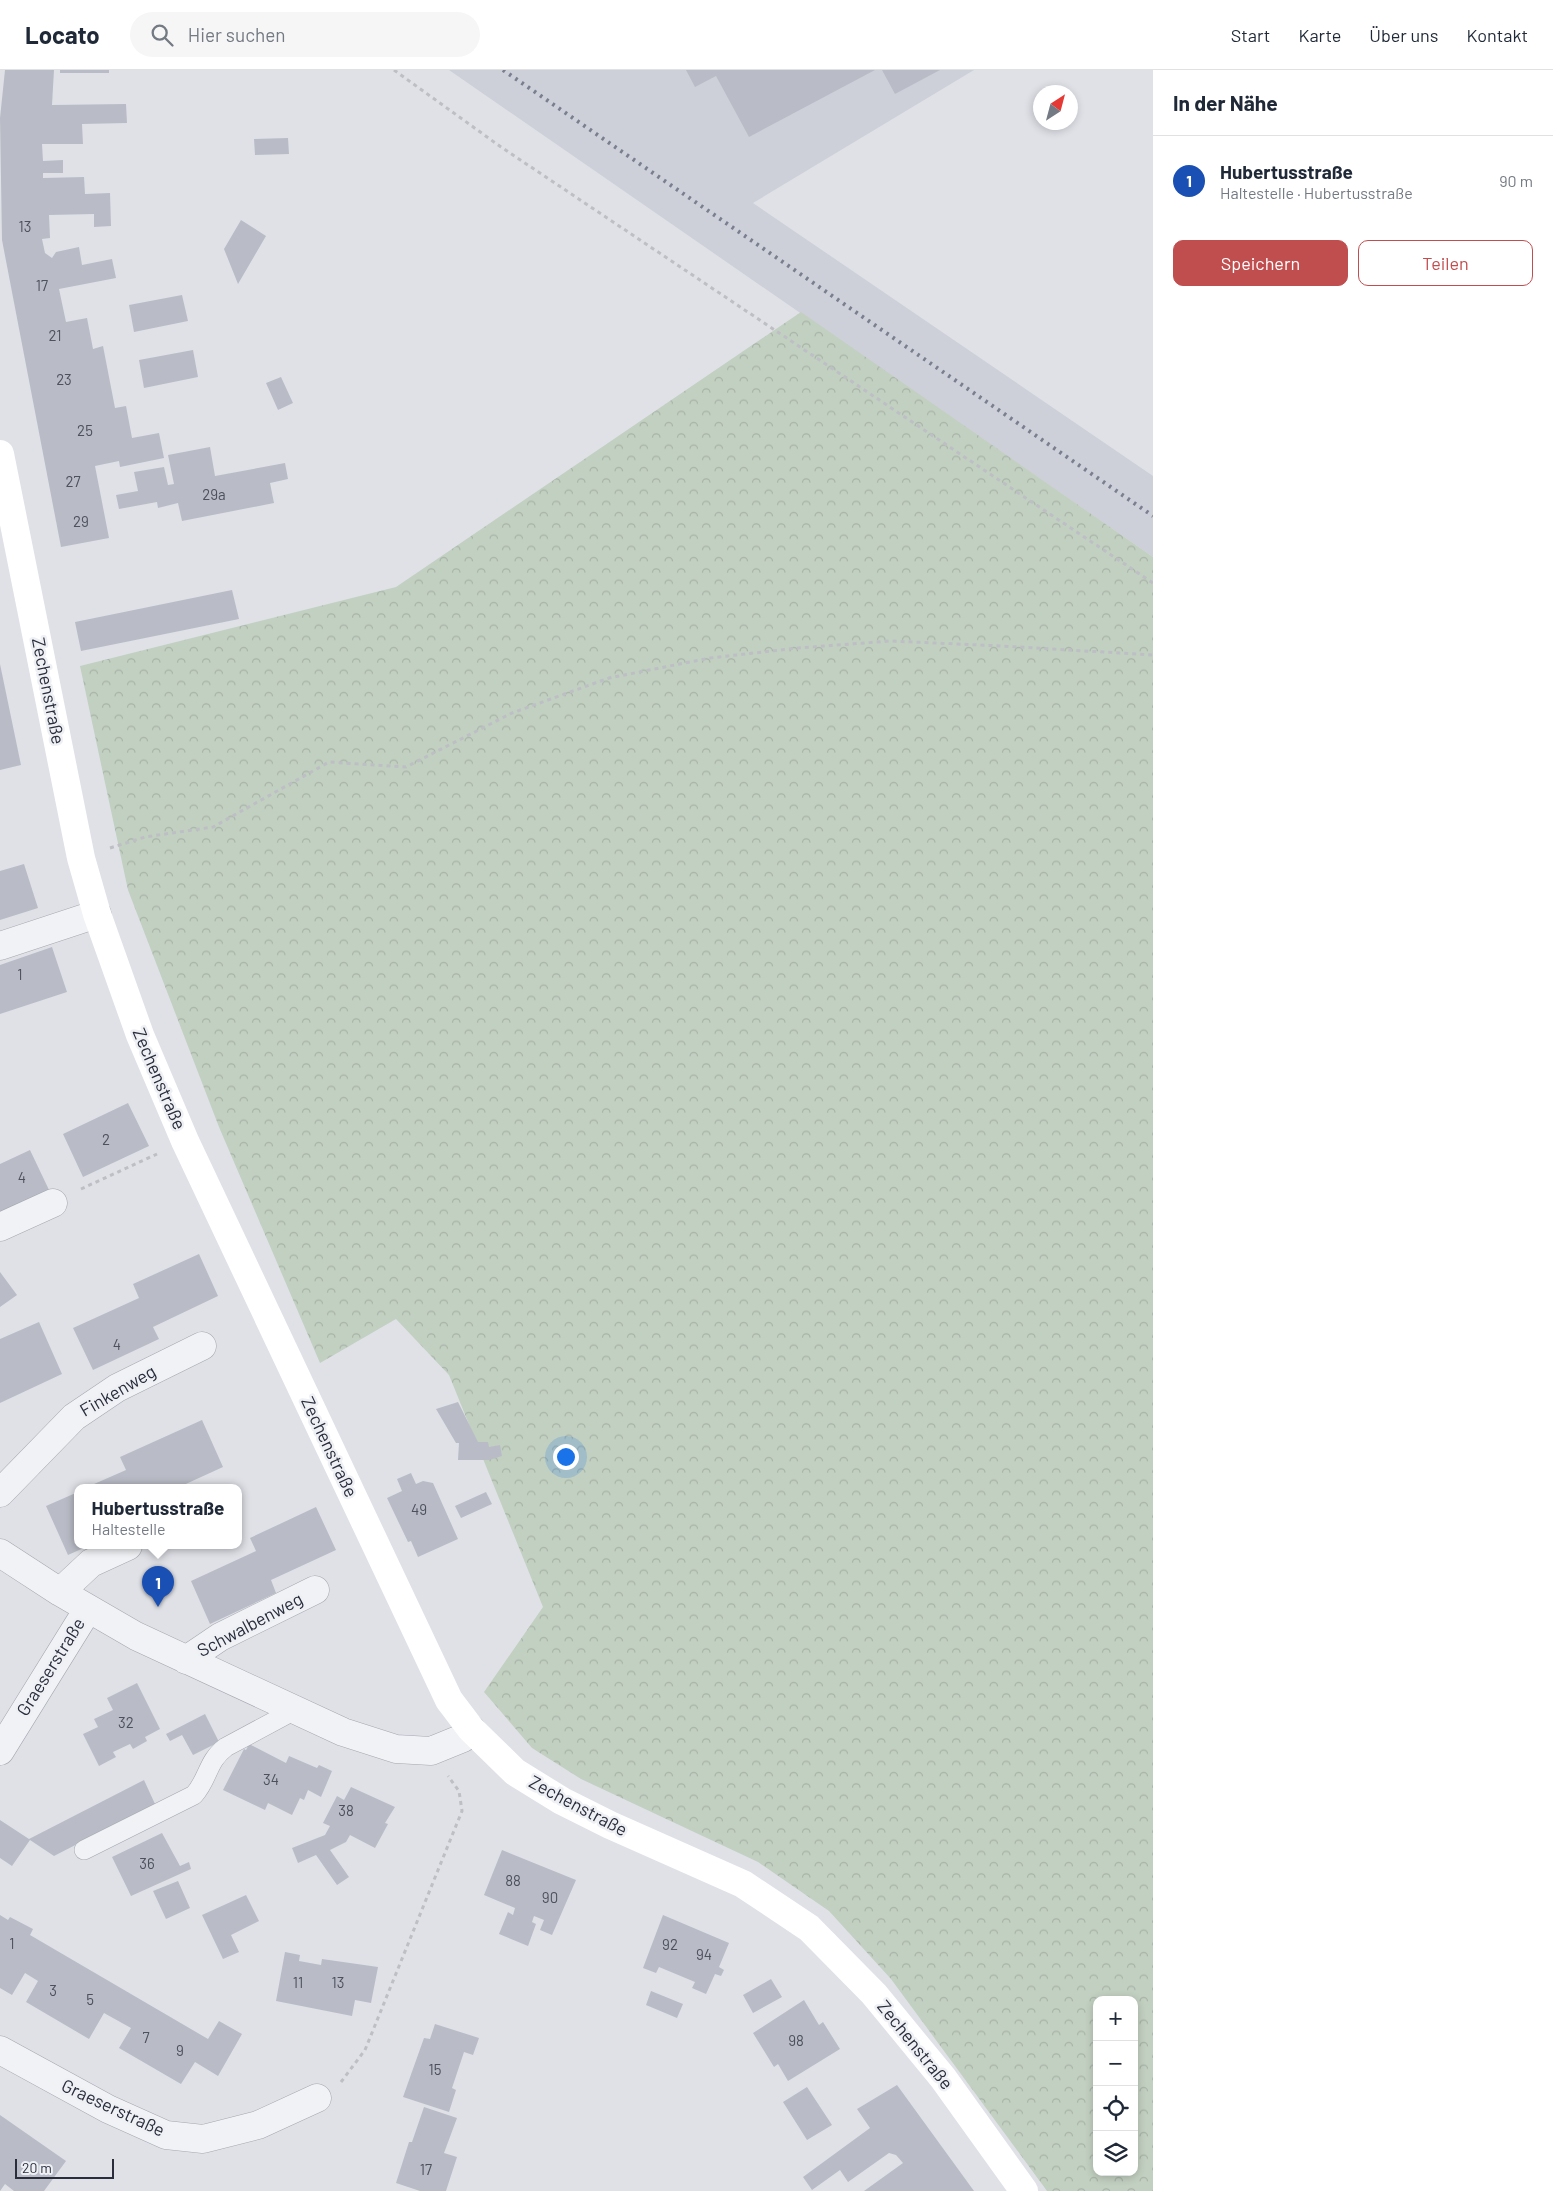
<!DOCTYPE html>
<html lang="de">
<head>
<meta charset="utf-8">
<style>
	:root { --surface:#fff; --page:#f6f6f7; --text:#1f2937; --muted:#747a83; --line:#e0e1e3; --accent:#c14e4f }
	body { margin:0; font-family:Barlow,sans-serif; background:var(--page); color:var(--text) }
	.controls { position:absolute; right:15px; bottom:15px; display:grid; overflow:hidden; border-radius:10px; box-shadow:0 2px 8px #0003 }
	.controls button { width:45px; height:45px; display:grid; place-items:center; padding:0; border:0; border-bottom:1px solid var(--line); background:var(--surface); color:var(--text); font:25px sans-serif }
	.compass { position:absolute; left:1033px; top:15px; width:45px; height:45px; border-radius:50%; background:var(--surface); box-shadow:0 2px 8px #0003; rotate:36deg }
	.scale { position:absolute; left:15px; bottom:12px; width:99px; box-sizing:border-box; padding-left:5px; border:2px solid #292d3c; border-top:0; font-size:14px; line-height:18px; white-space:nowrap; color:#292d3c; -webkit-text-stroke:4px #eef0f4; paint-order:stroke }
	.you { position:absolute; left:565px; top:1386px; width:18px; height:18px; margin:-12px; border:4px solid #fff; border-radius:50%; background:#1a73e8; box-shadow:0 0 0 8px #1a73e833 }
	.badge { display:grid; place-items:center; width:32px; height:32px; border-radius:50%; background:var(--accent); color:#fff; font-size:16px; font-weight:700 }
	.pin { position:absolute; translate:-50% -41px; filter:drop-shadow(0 1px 2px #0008) }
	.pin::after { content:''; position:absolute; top:26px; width:18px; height:15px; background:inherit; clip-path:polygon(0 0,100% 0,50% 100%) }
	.popup { position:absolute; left:74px; top:1414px; width:168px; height:65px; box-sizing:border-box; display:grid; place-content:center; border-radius:10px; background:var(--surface); filter:drop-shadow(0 1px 4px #0005); font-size:16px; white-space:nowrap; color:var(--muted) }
	.popup b { font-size:19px; color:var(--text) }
	.popup::after { content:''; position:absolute; left:50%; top:100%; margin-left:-10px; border:10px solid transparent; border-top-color:var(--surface) }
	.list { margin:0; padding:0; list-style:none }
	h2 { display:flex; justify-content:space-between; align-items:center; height:65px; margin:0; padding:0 20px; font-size:21px }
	h2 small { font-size:16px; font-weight:400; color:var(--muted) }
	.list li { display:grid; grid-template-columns:32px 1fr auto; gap:15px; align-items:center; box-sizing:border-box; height:90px; padding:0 20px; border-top:1px solid var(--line) }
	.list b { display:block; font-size:19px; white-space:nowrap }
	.list p { margin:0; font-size:16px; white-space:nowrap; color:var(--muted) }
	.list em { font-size:16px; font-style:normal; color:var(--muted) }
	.actions { display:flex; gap:10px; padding:15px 20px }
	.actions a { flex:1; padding:11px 0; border:1px solid var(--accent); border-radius:10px; text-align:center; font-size:18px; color:var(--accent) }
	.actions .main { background:var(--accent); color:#fff }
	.icon { flex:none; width:28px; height:28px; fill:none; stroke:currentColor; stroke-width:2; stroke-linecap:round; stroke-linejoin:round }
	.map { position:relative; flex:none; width:1153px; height:2121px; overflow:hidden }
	header { display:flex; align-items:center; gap:30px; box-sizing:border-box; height:70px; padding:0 25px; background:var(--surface); border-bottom:1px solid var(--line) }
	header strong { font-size:24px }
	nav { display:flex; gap:28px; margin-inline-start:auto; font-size:18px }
	.search { width:350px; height:45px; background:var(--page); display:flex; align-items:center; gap:12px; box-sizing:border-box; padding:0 18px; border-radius:28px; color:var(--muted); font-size:19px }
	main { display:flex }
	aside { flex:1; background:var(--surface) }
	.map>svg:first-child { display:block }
</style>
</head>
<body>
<header>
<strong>Locato</strong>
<div class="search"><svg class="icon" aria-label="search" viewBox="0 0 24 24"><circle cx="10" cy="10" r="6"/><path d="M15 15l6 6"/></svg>Hier suchen</div>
<nav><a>Start</a><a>Karte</a><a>Über uns</a><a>Kontakt</a></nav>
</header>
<main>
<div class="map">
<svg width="1153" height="2121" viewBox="0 0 1153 2121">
	<defs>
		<pattern id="forest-crowns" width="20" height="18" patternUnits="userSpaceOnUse" patternTransform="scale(1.25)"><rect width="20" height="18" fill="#c2d0c1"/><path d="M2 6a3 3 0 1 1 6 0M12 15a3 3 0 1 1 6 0" fill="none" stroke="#a7b3a7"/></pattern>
	</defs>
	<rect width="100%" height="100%" fill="#dfe1e7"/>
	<!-- built -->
	<path fill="#cdd0d8" d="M449,0H974L753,133L1153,406V487Z"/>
	<!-- forest -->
	<path fill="url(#forest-crowns)" fill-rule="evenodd" d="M801,242L1153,487V2121H1047L891,1909L829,1841L758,1792L581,1709L532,1678L484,1622L543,1537L449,1305L396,1249L320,1293L219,1057L128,820L80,596L396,517ZM1097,1930H1134V2102H1097Z"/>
	<!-- building -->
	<path fill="#b9bcc6" d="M5,0H54L52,35L126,34L127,53L82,54L83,74H42L43,91L63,90V103H43V108L84,107L85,124L110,123L111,156L94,157V144L49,145L50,168L42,169L45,183L52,188L56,182L79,177L82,195L112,189L116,208L59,219L66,252L87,248L93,279L103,276L115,338L126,336L132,368L159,363L164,388L120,397L119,391L95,396L109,468L61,477L2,170L0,48Z
		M60,0H109V3H60Z
		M686,0H875L749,67L716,6L695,17Z
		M882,0H940L895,24Z
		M288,68L289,84L255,85L254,69Z
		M241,150L266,166L238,214L224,179Z
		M182,225L188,251L134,262L129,235Z
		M193,280L198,307L144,318L139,290Z
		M281,307L293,333L278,340L266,313Z
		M210,377L215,406L285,393L288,409L270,413L274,433L182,451L178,433L158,438L157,432L119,439L116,425L138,421L134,402L164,397L168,415L174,414L168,385Z
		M232,520L239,549L81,581L75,552Z
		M0,594L21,695L0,700Z
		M24,794L38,838L0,850V801Z
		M52,877L67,922L0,944V895Z
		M128,1033L149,1076L83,1107L63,1064Z
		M30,1080L50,1122L0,1145V1094Z
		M199,1184L218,1226L153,1257L159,1269L93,1300L73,1258L139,1228L133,1214Z
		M0,1202L17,1225L0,1237Z
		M39,1252L62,1304L0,1333V1269Z
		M458,1332L478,1372H488L489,1377L500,1375L502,1386L489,1390H458L459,1373H456L436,1339Z
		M202,1350L223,1397L177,1418H85L126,1400L120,1387Z
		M411,1403L416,1414L423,1411L433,1413L458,1469L418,1487L411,1471L408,1472L387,1428L402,1421L397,1409Z
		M78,1422V1476H88L68,1485L46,1436Z
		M486,1422L492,1434L461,1448L455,1436Z
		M316,1437L336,1480L271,1510L276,1523L210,1554L191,1511L256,1481L250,1468Z
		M137,1613L160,1659L145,1667L147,1671L133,1679L130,1674L113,1682L116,1687L99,1696L83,1664L98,1657L94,1649L113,1640L107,1628Z
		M205,1644L219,1672L193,1685L182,1665L170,1671L166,1664Z
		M249,1674L286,1693L289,1686L317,1698L319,1695L332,1701L321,1727L308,1720L304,1730L300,1728L292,1745L268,1733L265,1740L223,1720L244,1679L246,1680Z
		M144,1710L155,1734L54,1786L30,1770L12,1796L0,1788V1750L29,1769Z
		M351,1717L395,1737L385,1753L388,1754L375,1778L350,1765L346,1772L330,1780L349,1807L337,1815L316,1785L298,1793L292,1778L325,1765L330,1756L323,1753L337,1726L344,1730Z
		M162,1763L180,1796L189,1792L191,1799L131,1826L112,1787Z
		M502,1780L576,1810L552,1865L540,1860L544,1850L534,1846L532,1852L536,1854L528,1876L499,1864L508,1842L513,1845L515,1838L484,1825Z
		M178,1811L190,1838L166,1849L153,1821Z
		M246,1825L259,1851L231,1865L239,1882L223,1889L202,1845Z
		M0,1845L8,1850L10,1847L33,1859L30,1865L208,1969L219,1951L242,1964L218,2006L195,1992L181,2014L119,1978L131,1958L104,1943L89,1969L26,1932L38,1911L25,1903L12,1925L0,1918Z
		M663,1845L729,1873L719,1897L724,1900L721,1906L715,1904L706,1924L692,1918L695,1912L659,1897L656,1903L643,1898Z
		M285,1882L300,1885L299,1891L321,1895L322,1889L378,1897L371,1933L355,1930L352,1946L276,1931Z
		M771,1909L782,1927L753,1943L743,1925Z
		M651,1921L683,1934L677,1948L646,1935Z
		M804,1930L819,1955L823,1952L840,1979L788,2011L778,1994L774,1997L753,1963Z
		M435,1954L479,1968L473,1985L464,1982L452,2018L456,2020L449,2042L403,2027L424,1968L430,1969Z
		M897,2015L974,2121H864L903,2093L896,2085L889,2083L848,2112L840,2100L812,2120L803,2107L870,2058L857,2039Z
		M807,2017L832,2055L807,2070L783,2032Z
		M424,2037L457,2048L444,2083L457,2087L446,2121H420L396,2113L409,2072H412Z
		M0,2045L66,2091L44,2121H14L5,2114L0,2121Z"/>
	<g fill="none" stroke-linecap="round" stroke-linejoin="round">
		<defs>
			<path id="service" d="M84,1780L194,1725C209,1708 207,1691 226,1677L295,1640"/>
			<path id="minor" d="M0,876L97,844
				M0,1157L53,1133
				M0,1423L74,1347L117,1318L202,1276
				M0,1483L60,1522L136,1566L343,1662L396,1679L431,1681L463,1668L471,1659
				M60,1522L91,1493L128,1476
				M186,1590L220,1567L315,1520
				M0,1681L88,1539
				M0,1980L108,2039L166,2065L203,2069L258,2055L317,2028"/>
		</defs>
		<!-- service casing -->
		<use href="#service" stroke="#a5a7b0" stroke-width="20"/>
		<!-- minor casing -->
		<use href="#minor" stroke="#a5a7b0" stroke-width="29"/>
		<!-- path -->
		<path stroke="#bdbfc5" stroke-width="3" stroke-dasharray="4 4" stroke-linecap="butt" d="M394,0L501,77L1153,513
			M110,778L145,767L213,757L329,692L406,697L512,643L609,608L710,588L798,578L890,571L1002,576L1153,585
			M81,1119L157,1084
			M341,2012L365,1980L462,1741L459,1721L448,1706"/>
		<!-- service -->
		<use href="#service" stroke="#f1f2f5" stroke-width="19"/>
		<!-- minor -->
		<use href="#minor" stroke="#f1f2f5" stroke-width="28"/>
		<!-- secondary -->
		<path stroke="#fff" stroke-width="28" d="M0,384L81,788L97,844L140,965L185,1071L449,1630L471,1659L515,1702L562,1731L610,1755L743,1814L809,1858L874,1924L943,2008L1024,2121"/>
		<!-- rail -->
		<path stroke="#7a7f8f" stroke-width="4" stroke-dasharray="2.5 5" stroke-linecap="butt" d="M503,0L1153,446"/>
	</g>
	<g text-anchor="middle" stroke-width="5" stroke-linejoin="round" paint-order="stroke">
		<!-- number labels -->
		<g font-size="15" fill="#4d515e">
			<text x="25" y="162">13</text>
			<text x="42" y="221">17</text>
			<text x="55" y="271">21</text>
			<text x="64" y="315">23</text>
			<text x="85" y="366">25</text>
			<text x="73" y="417">27</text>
			<text x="214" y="430">29a</text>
			<text x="81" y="457">29</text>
			<text x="20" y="910">1</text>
			<text x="106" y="1075">2</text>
			<text x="22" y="1113">4</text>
			<text x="117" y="1280">4</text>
			<text x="419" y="1445">49</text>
			<text x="126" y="1658">32</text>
			<text x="271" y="1715">34</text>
			<text x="346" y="1746">38</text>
			<text x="147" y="1799">36</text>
			<text x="513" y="1816">88</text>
			<text x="550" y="1833">90</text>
			<text x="12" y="1879">1</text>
			<text x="670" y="1880">92</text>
			<text x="704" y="1890">94</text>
			<text x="298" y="1918">11</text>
			<text x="338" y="1918">13</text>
			<text x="53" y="1926">3</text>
			<text x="90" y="1935">5</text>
			<text x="146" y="1973">7</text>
			<text x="796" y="1976">98</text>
			<text x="180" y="1986">9</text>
			<text x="435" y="2005">15</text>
			<text x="426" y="2105">17</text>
		</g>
		<!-- street labels -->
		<g font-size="18" fill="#292d3c" stroke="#eef0f4">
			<text transform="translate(48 621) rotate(79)" y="6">Zechenstraße</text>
			<text transform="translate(159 1009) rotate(67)" y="6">Zechenstraße</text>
			<text transform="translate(118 1321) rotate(-30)" y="6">Finkenweg</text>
			<text transform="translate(329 1377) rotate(65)" y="6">Zechenstraße</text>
			<text transform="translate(250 1555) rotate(-28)" y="6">Schwalbenweg</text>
			<text transform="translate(51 1597) rotate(-58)" y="6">Graeserstraße</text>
			<text transform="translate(578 1736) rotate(28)" y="6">Zechenstraße</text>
			<text transform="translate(915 1975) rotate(51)" y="6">Zechenstraße</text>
			<text transform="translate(113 2038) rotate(25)" y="6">Graeserstraße</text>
		</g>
	</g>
</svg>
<div class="controls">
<button>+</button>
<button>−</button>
<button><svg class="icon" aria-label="locate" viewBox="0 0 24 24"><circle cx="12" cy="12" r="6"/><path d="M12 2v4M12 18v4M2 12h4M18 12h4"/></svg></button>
<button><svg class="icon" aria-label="layers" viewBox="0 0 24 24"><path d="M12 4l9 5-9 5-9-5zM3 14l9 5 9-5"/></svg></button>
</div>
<svg class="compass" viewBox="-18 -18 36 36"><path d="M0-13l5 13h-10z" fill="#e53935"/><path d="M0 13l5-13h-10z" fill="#747a83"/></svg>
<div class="scale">20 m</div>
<div class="you"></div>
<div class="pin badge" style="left:158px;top:1537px;background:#1a4fb4">1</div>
<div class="popup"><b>Hubertusstraße</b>Haltestelle</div>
</div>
<aside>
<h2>In der Nähe<small></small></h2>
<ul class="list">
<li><span class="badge" style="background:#1a4fb4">1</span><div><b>Hubertusstraße</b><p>Haltestelle · Hubertusstraße</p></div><em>90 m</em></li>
</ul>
<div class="actions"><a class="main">Speichern</a><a>Teilen</a></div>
</aside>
</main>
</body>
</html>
